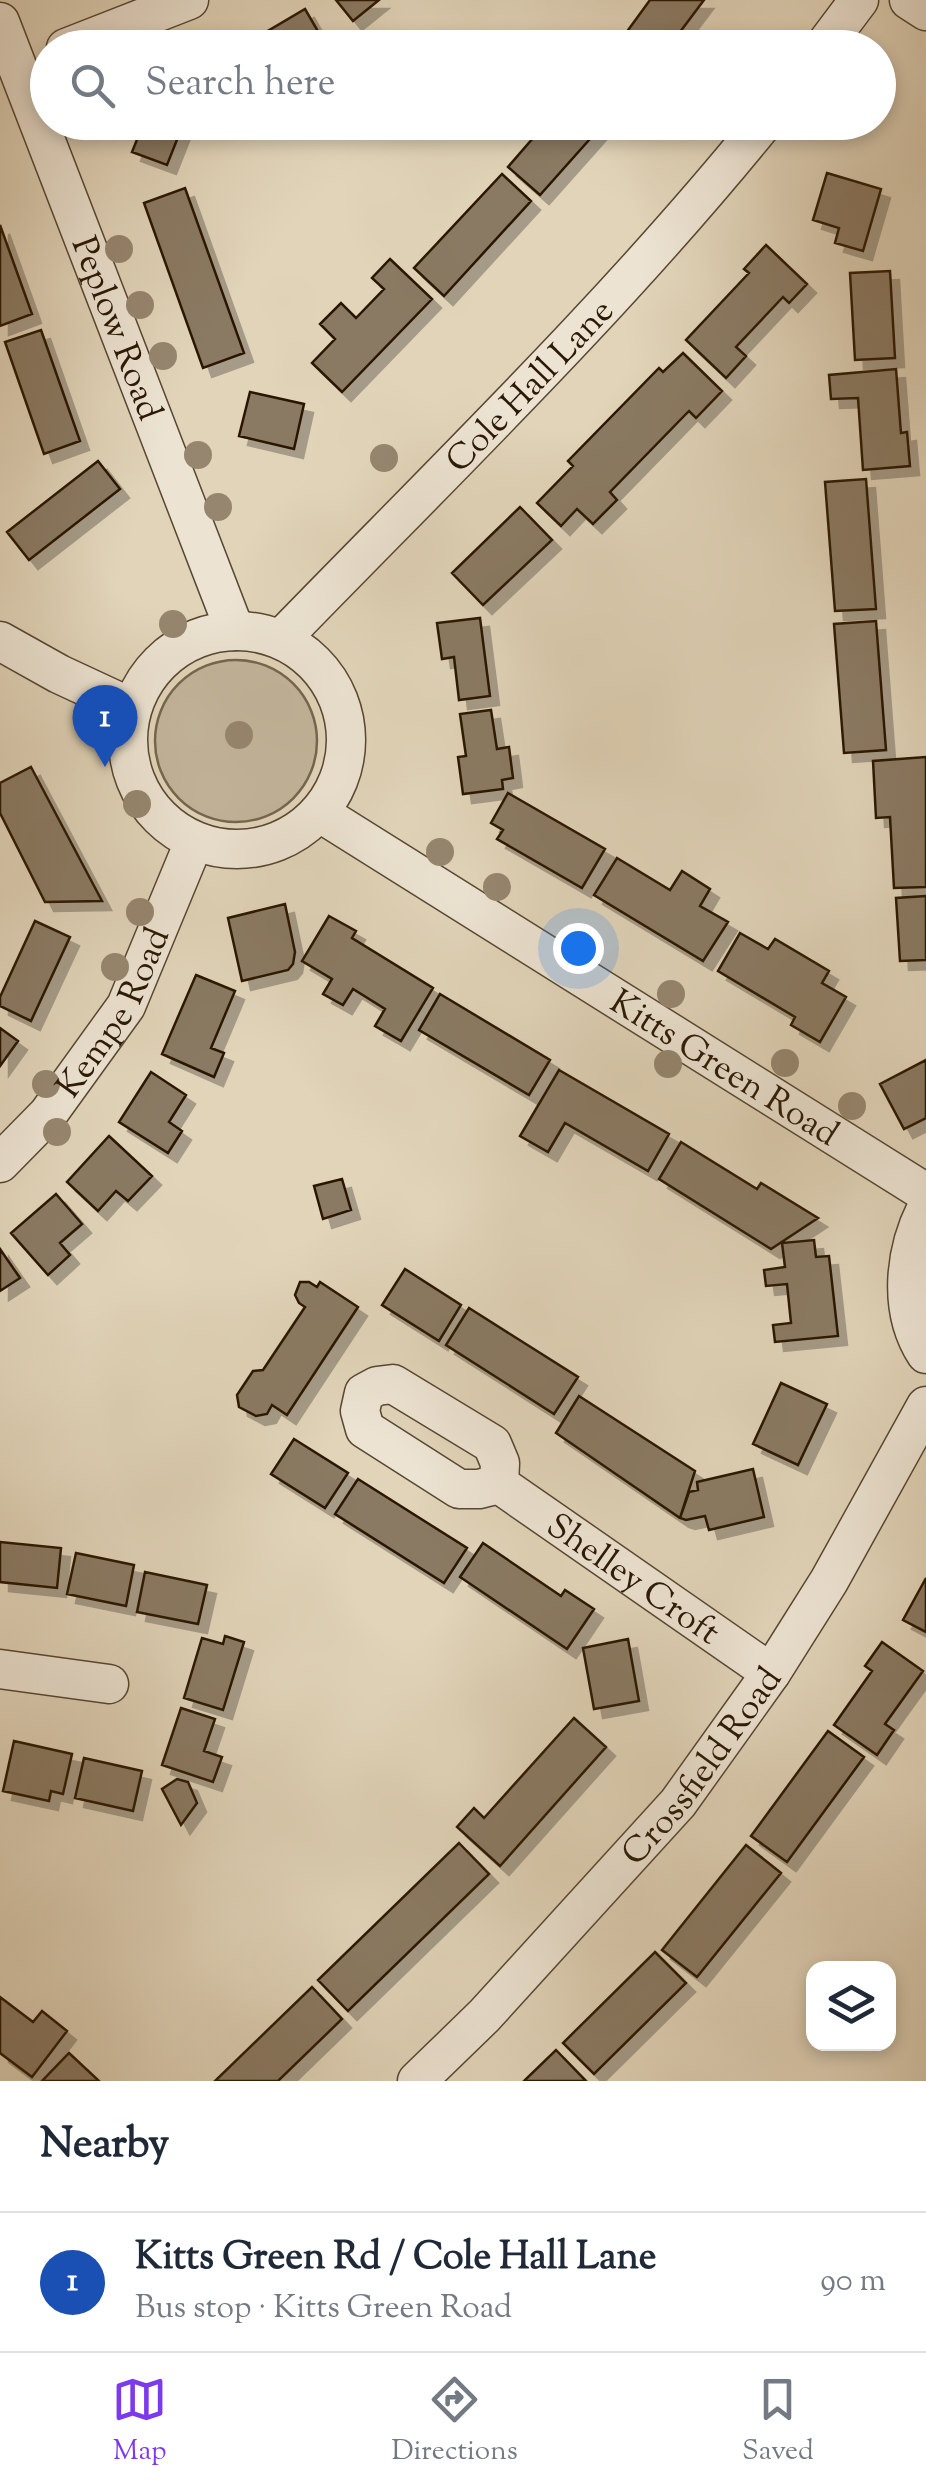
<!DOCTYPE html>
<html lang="en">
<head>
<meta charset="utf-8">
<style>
	:root { --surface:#fff; --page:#f6f6f7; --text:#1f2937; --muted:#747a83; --line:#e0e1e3; --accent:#7c3aed }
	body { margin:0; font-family:"Sorts Mill Goudy",serif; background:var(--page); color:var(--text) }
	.controls { position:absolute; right:30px; bottom:30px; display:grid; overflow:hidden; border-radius:20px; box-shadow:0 5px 15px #0003 }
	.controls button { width:90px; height:90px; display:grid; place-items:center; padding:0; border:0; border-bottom:2px solid var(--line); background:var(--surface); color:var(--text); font:50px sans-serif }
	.you { position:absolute; left:578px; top:948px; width:35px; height:35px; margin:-25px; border:8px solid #fff; border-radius:50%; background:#1a73e8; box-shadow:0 0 0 15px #1a73e833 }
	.badge { display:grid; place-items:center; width:65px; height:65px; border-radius:50%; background:var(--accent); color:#fff; font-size:32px; font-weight:700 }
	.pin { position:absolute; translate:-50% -82px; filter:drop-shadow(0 2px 5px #0008) }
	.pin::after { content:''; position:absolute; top:52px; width:35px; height:30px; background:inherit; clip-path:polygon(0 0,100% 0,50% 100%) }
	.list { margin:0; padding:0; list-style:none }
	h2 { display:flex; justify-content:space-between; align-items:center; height:130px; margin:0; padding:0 40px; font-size:42px }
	h2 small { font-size:32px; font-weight:400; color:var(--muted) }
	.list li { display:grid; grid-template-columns:65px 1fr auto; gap:30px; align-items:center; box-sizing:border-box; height:140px; padding:0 40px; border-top:2px solid var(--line) }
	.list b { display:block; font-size:38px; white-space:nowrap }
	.list p { margin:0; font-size:32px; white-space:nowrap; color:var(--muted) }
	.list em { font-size:32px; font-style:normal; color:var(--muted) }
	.icon { flex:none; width:55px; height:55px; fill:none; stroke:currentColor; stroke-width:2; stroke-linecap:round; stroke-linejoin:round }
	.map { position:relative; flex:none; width:926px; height:2081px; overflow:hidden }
	.search { position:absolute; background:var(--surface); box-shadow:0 5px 15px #0003; left:30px; right:30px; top:30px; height:110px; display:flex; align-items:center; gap:25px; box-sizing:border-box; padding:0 35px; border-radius:55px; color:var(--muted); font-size:38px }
	.sheet { height:270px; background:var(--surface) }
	nav { display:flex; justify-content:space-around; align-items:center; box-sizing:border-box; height:140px; border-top:2px solid var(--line); background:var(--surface); font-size:28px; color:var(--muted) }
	nav a { display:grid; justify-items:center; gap:5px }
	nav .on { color:var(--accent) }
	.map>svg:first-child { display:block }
</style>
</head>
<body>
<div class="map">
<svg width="926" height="2081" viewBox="0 0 926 2081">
	<defs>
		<filter id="shadow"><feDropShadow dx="9" dy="9" stdDeviation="0" flood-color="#0004"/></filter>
	</defs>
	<rect width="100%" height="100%" fill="#e1d4b9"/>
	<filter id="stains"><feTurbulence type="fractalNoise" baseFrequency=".002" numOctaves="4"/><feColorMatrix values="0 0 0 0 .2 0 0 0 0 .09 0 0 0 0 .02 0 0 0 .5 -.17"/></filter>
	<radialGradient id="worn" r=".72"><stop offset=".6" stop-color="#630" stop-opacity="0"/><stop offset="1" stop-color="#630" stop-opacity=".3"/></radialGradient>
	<!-- green -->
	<path fill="#c2b49a" stroke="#766650" stroke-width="2.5" d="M155 741a81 81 0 1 1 162 0a81 81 0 1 1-162 0Z"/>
	<!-- building -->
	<path fill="#8a7a63" stroke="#2b1805" stroke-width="2.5" filter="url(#shadow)" d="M336,0H379L353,21Z
		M650,0H704L668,48H615Z
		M305,9L326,45L321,48H239Z
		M144,122H184L167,165L132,152Z
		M547,122H605L540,195L508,167Z
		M827,173L881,189L863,251L835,243L839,228L813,220Z
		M502,174L531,201L444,296L414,268Z
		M185,188L244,353L203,368L144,203Z
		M0,225L32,314L0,326Z
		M766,245L807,284L789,303L783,297L736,347L746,356L726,378L686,340L749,273L744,269Z
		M390,259L432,299L342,392L312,363L335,339L320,324L341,303L356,318L384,289L372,278Z
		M890,271L895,358L855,360L850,273Z
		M41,330L80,441L44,454L5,342Z
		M683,353L722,391L696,418L689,411L610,492L617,500L593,524L577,509L561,526L537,503L573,466L568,461L659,368L663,372Z
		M896,369L901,433L907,432L910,466L863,470L858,398L831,399L829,375Z
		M250,392L304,404L294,449L239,436Z
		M98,461L120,489L29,560L7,532Z
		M866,479L876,609L835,611L825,482Z
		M520,507L552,540L483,605L452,573Z
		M480,618L490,696L459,700L454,657L442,659L437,623Z
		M876,621L886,750L844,753L834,624Z
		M491,710L497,749L509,747L513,778L502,780L503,789L463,794L458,757L466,756L460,714Z
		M926,757V887L894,888L890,817L876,818L873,761Z
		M31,767L102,901L45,902L0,813V783Z
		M508,793L605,849L582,888L497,839L503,830L491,823Z
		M617,858L670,890L682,871L710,889L700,906L728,922L703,961L594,895Z
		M926,896V960L900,961L896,898Z
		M285,904L295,952L293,964L288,970L242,981L228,918Z
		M329,916L356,931L352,938L433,988L401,1041L375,1026L385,1009L353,989L343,1005L323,994L332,979L302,961Z
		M35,921L70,937L31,1021L0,1006V997Z
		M740,933L768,949L775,939L829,971L822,983L846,997L820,1042L791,1025L795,1017L718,971Z
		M196,975L235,991L211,1048L224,1053L214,1077L162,1054Z
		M440,994L550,1060L529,1095L419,1030Z
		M0,1028L18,1041L0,1066Z
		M926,1060V1118L904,1129L880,1084Z
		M559,1070L669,1134L648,1171L565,1123L548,1152L520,1136Z
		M151,1072L186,1095L169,1122L182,1131L168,1153L119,1122Z
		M109,1136L152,1176L128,1201L116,1191L98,1211L67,1182Z
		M681,1142L757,1189L761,1183L818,1218L771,1249L659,1179Z
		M342,1179L351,1210L323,1219L314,1186Z
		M56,1194L82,1224L60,1243L70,1255L48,1275L11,1233Z
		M814,1240L816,1257L829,1256L838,1336L775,1342L773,1325L791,1323L787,1284L766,1286L764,1270L785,1267L782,1243Z
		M0,1249L20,1278L0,1291Z
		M405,1269L461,1305L439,1341L382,1305Z
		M300,1282H309L317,1287L320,1282L358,1307L287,1415L272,1405L267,1414L256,1416L239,1407L237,1395L253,1371L263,1370L305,1307L299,1303L295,1295Z
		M469,1308L578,1377L554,1414L446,1345Z
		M781,1383L827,1404L798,1465L753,1444Z
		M579,1396L695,1471L680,1518L556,1433Z
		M294,1439L348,1473L325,1508L271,1474Z
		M753,1469L764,1517L709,1530L705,1516L686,1520L680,1518L689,1492L698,1490L697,1482Z
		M358,1479L467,1548L444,1583L335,1514Z
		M0,1542L61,1548L57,1588L0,1582Z
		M483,1543L561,1596L565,1590L594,1609L567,1649L460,1577Z
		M76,1553L134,1565L126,1606L67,1594Z
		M145,1572L207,1585L198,1624L137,1612Z
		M926,1578V1632L903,1620Z
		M225,1636L244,1642L223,1710L184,1698L202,1638L223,1644Z
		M628,1639L639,1701L594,1709L583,1648Z
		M882,1642L923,1671L885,1724L894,1730L877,1755L834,1725L872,1671L865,1666Z
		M181,1708L215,1719L204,1751L222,1757L213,1782L162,1765Z
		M574,1718L606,1747L500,1866L457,1827L474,1808L484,1818Z
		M828,1731L864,1757L787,1862L751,1836Z
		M14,1741L72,1754L63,1794L51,1791L49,1801L3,1791Z
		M84,1758L142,1771L133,1811L75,1798Z
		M177,1779L188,1782L197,1803L181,1825L162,1789Z
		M459,1843L489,1874L348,2011L318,1980Z
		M746,1845L781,1873L697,1977L662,1950Z
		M655,1952L686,1983L594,2074L563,2043Z
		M312,1987L342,2019L278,2081H215Z
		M0,1997L33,2022L42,2011L67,2031L32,2077L0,2053Z
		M556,2050L586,2081H524Z
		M69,2053L99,2081H42Z"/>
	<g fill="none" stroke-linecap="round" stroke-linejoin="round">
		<defs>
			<g id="minor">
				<path d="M909,0L926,11"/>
				<path id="s1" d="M0,22L235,631"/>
				<path d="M66,48L189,0"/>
				<path d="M823,48L859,0"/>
				<circle cx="237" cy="740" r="109"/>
				<path id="s2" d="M281,639C445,470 616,305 764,122"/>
				<path d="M0,641L59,674L130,707"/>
				<path id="s3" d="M320,813L926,1193"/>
				<path id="s4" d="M0,1163L48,1114L126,1006L194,842"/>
				<path d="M926,1209C904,1253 898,1311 926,1354"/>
				<path id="s5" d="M499,1484L500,1463L492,1444L393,1384L377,1386L364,1393L360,1411L365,1429L459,1489H479L499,1484L771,1673"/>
				<path d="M0,1669L109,1684"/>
				<path id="s6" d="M417,2081L484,2016L678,1803L771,1673L829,1581L926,1406"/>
			</g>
		</defs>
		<!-- minor casing -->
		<use href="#minor" stroke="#584732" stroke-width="41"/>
		<!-- minor -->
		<use href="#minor" stroke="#ece3d2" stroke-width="38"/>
	</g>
	<!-- trees -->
	<g fill="#96866f">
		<circle cx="119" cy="249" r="14"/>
		<circle cx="140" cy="305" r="14"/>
		<circle cx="163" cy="356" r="14"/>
		<circle cx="198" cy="455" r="14"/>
		<circle cx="384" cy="458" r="14"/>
		<circle cx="218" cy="507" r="14"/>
		<circle cx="173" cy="624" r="14"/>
		<circle cx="239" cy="735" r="14"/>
		<circle cx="137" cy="804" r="14"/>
		<circle cx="440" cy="852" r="14"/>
		<circle cx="497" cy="887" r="14"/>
		<circle cx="140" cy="912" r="14"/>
		<circle cx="115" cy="967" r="14"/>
		<circle cx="671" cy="994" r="14"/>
		<circle cx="785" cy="1063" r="14"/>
		<circle cx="668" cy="1064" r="14"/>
		<circle cx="46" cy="1084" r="14"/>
		<circle cx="852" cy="1106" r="14"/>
		<circle cx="57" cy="1132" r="14"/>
	</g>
	<g text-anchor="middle" stroke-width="8" stroke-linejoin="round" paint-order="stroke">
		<!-- street labels -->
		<g font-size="35" fill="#2b1805" stroke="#ece3d2">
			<text dy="12" stroke="none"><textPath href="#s1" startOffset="328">Peplow Road</textPath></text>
			<text dy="12" stroke="none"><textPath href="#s2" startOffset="355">Cole Hall Lane</textPath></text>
			<text dy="12" stroke="none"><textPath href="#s4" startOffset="190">Kempe Road</textPath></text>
			<text dy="12" stroke="none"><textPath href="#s3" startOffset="478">Kitts Green Road</textPath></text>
			<text dy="12" stroke="none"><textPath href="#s5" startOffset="542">Shelley Croft</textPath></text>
			<text dy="12" stroke="none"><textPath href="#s6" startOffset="425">Crossfield Road</textPath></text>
		</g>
	</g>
	<rect width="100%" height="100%" filter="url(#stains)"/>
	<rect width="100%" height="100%" fill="url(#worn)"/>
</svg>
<div class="controls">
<button><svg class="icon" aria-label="layers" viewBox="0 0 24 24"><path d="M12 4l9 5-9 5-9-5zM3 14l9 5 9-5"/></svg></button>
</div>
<div class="you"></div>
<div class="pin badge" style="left:105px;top:767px;background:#1a4fb4">1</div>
<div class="search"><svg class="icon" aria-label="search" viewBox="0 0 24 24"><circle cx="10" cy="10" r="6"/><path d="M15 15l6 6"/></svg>Search here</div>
</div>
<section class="sheet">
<h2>Nearby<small></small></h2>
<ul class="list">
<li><span class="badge" style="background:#1a4fb4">1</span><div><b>Kitts Green Rd / Cole Hall Lane</b><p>Bus stop · Kitts Green Road</p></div><em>90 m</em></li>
</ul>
</section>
<nav>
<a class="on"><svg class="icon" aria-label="map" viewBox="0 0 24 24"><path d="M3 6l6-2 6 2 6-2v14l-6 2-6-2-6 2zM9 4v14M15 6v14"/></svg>Map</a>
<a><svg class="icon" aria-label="directions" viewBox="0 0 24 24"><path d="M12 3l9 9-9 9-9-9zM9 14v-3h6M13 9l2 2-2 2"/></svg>Directions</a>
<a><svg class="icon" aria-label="saved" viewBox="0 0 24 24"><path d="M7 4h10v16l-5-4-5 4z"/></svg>Saved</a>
</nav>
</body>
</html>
